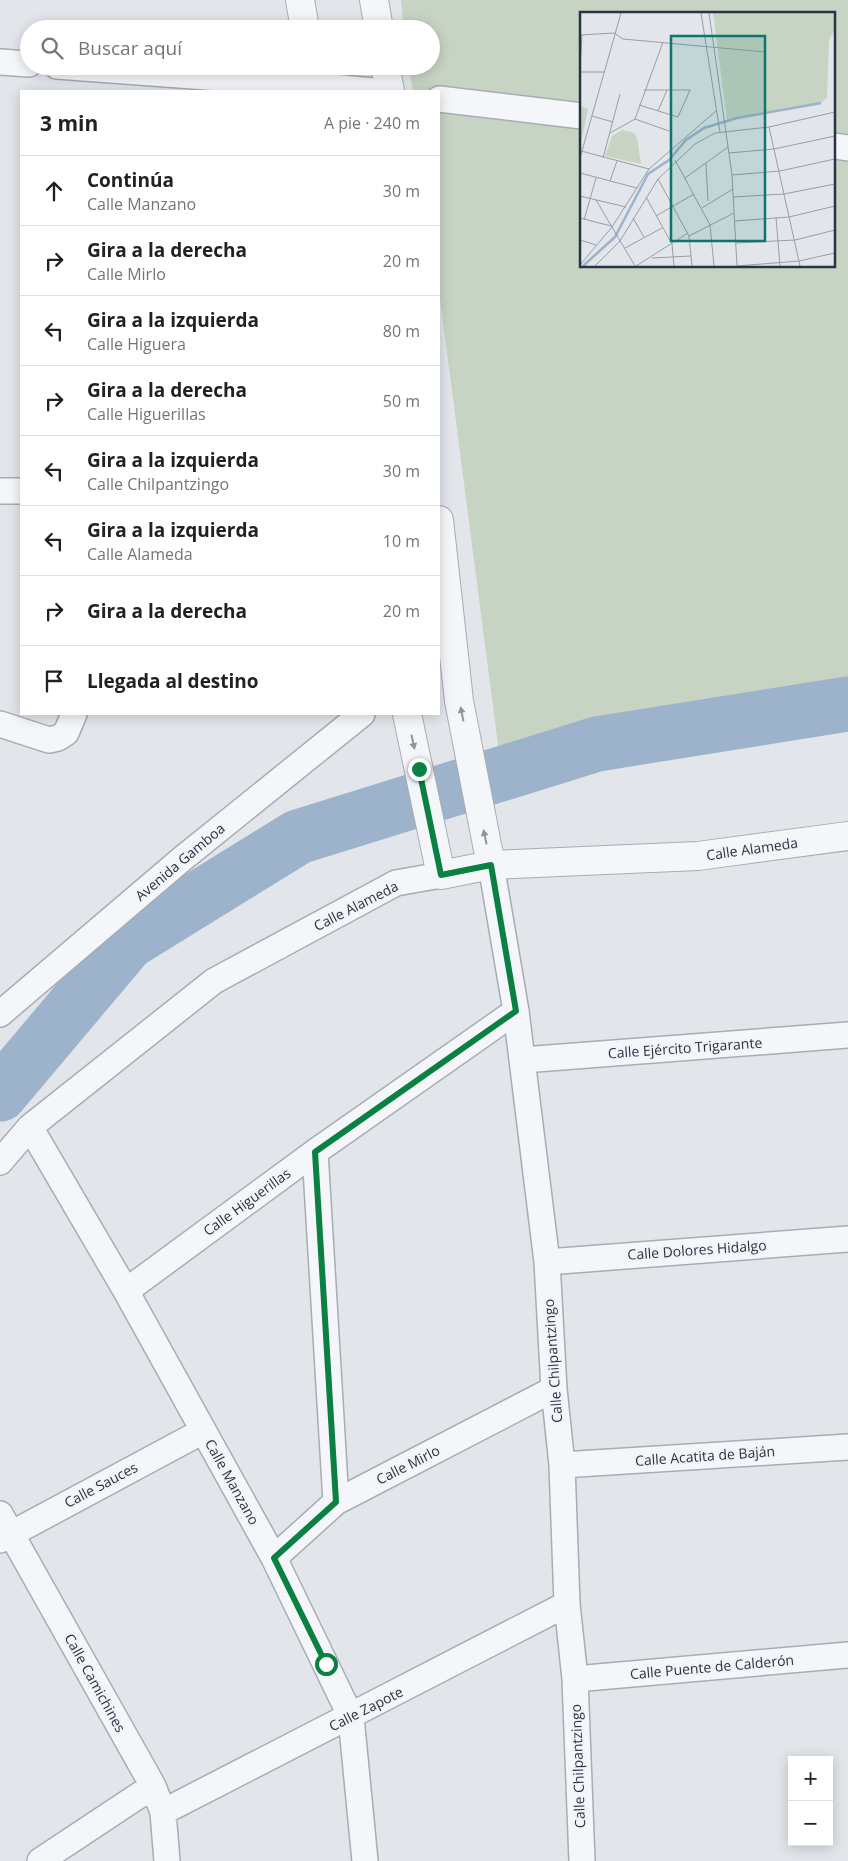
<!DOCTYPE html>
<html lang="es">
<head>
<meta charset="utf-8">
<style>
	:root { --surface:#fff; --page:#f6f6f6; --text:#202124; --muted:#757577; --line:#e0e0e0 }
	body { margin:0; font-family:"Open Sans",sans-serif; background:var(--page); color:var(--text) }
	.controls { position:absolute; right:15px; bottom:15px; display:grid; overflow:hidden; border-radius:0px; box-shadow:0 2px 12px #0003 }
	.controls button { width:45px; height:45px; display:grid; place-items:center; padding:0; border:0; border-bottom:1px solid var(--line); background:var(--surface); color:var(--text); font:25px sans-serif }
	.stop { position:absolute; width:15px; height:15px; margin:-11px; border:4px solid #0b8043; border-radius:50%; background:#fff }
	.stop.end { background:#0b8043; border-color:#fff; box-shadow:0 1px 5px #0008 }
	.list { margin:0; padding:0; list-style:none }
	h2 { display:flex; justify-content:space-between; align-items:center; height:65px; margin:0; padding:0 20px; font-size:21px }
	h2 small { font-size:16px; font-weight:400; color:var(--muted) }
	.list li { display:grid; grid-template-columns:32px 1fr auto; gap:15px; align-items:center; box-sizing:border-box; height:70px; padding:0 20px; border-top:1px solid var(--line) }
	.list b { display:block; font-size:19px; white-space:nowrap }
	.list p { margin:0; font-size:16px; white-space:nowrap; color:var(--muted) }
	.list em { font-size:16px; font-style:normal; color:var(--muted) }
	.icon { flex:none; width:28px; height:28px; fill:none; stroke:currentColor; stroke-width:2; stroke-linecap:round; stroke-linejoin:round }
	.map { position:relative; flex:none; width:848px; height:1861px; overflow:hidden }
	.search { position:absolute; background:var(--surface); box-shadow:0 2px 12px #0003; left:20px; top:20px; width:420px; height:55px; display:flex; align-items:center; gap:12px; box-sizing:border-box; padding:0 18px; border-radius:28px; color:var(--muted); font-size:19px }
	.panel { position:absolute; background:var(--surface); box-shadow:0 2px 12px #0003; left:20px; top:90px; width:420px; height:625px; border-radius:0px }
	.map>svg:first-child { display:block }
</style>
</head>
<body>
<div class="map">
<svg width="848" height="1861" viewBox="0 0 848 1861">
	<rect width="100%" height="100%" fill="#e2e5ea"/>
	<!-- green -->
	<path fill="#c7d4c3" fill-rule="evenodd" d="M401,0H848V694L603,735L500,760L439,291V91H413L409,66H431V29H404ZM582,14H834V266H582Z"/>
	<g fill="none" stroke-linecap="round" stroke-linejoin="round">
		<!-- river -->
		<path stroke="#9db3cb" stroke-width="55" d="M0,1094L128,942L298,837L597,744L848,704"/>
		<defs>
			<path id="minor" d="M0,62L29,64
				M57,66L313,85L372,91
				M439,99L582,116
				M834,146L848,148
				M0,491H21
				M0,724L49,740L58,738L66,733L74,714
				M491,865L516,1011L547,1262L554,1389L562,1465L567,1604L575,1679L582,1861
				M0,1014L182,859L362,714
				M523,1060L848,1035
				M30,1127L126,1291L274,1558L351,1717L365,1861
				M315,1152L336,1502
				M0,1162L30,1127L214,981L396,883L441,875
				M547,1262L848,1239
				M126,1291L315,1152L516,1011
				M562,1465L848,1447
				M0,1514L153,1786L163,1812L167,1861
				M0,1540L203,1431
				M274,1558L336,1502L554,1389
				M575,1679L848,1655
				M163,1812L567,1604
				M40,1861L153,1786"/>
			<path id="tertiary" d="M300,0L305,29
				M374,0L379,29
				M310,66L314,91
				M385,66L390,91
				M439,520L459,701L491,865
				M407,714L441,875L491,865L698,856L848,836"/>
		</defs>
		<!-- minor casing -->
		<use href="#minor" stroke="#a7acb5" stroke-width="28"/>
		<!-- tertiary casing -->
		<use href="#tertiary" stroke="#a7acb5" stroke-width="30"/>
		<!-- minor -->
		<use href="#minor" stroke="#f5f6f9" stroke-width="25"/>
		<!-- tertiary -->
		<use href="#tertiary" stroke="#f5f6f9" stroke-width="28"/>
	</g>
	<!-- one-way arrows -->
	<defs><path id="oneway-solid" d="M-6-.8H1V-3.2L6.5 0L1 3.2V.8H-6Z" transform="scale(1.25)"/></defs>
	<g fill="#90949e">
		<use href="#oneway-solid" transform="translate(462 714) rotate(-101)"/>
		<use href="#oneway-solid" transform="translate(413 742) rotate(78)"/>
		<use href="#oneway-solid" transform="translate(485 837) rotate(-102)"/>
	</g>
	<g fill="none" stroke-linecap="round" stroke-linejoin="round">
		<!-- route -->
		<path stroke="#0b8043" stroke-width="6" d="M326,1664L274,1558L336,1502L315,1152L516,1011L491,865L441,875L419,769"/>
	</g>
	<g text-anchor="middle" stroke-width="4.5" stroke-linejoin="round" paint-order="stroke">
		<!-- street labels -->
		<g font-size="14" fill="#2a3343" stroke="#f2f4f8">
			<text transform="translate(752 849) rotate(-8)" y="5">Calle Alameda</text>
			<text transform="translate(180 862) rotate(-40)" y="5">Avenida Gamboa</text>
			<text transform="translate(356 906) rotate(-27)" y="5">Calle Alameda</text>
			<text transform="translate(685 1048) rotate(-4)" y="5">Calle Ejército Trigarante</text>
			<text transform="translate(247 1202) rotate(-36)" y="5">Calle Higuerillas</text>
			<text transform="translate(697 1250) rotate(-4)" y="5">Calle Dolores Hidalgo</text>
			<text transform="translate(553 1361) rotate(-94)" y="5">Calle Chilpantzingo</text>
			<text transform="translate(705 1456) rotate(-4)" y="5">Calle Acatita de Baján</text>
			<text transform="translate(408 1465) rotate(-27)" y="5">Calle Mirlo</text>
			<text transform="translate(232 1482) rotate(61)" y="5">Calle Manzano</text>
			<text transform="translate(101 1485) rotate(-28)" y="5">Calle Sauces</text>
			<text transform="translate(712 1667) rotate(-5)" y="5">Calle Puente de Calderón</text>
			<text transform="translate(95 1683) rotate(61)" y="5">Calle Camichines</text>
			<text transform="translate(366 1709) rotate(-27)" y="5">Calle Zapote</text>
			<text transform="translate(578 1766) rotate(-92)" y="5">Calle Chilpantzingo</text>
		</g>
	</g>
	<!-- overview -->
	<g transform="translate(580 12)">
		<rect width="255" height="255" fill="#e2e5ea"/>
		<path d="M133,1H255V16L249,29L247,86L238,93L147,108ZM0,94L8,97L0,136ZM42,118L54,121L57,126L61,152L25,144L32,124Z" fill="#c7d4c3"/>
		<path fill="none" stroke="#9db3cb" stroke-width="2.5" d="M3,254L35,225L68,162L89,148L106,128L124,116L157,106L241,91"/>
		<path fill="none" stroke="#989ea7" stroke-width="1" d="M121,1L140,120M129,1L152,163L157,254L219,249L255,241M34,21L43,27L185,40M0,23L34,21M0,57L2,22M0,60H24M59,93L98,105L110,78H64M78,99L87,78M12,104L33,110M55,107L89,119M189,115L220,254M30,121L55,107L83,30M1,139L69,157M149,141L194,137L255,124M0,146L41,1M23,146L40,82M95,148L130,213L134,254M126,151L128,189M0,161L57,176M152,163L200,159L255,147M105,166L148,135M78,167L109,224L112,254M30,169L37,149M0,184L46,195M66,185L92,232L94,254M153,185L204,182L255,172M16,188L55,254M122,196L153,177M76,204L114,182M196,205L200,254M0,206L31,214M53,206L64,225M4,208L16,166M155,209L209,205L255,194M109,224L154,201M0,228L16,233M156,231L215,228L255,218M45,236L82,216M72,246L111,244M0,253L32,215L69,157L136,99M15,254L40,229L78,167L115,132L135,121L189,115L255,100M56,254L108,221"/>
		<path fill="#0f766e" fill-opacity="0.15" stroke="#0f766e" stroke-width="2.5" d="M91,24H185V229H91Z"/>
		<rect width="255" height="255" fill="none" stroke="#2a3343" stroke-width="2.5"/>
	</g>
</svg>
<div class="controls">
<button>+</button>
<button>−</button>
</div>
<div class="stop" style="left:326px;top:1664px"></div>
<div class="stop end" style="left:419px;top:769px"></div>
<div class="search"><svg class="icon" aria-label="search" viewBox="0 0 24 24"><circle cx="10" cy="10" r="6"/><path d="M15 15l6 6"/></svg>Buscar aquí</div>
<section class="panel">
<h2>3 min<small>A pie · 240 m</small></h2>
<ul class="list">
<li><svg class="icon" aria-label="ahead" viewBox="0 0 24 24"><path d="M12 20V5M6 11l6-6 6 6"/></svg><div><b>Continúa</b><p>Calle Manzano</p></div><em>30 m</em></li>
<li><svg class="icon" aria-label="right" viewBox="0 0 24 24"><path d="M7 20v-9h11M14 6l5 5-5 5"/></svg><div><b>Gira a la derecha</b><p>Calle Mirlo</p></div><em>20 m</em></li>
<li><svg class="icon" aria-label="left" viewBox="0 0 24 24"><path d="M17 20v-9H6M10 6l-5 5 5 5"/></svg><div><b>Gira a la izquierda</b><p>Calle Higuera</p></div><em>80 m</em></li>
<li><svg class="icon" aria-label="right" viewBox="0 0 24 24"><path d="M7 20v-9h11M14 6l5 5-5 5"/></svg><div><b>Gira a la derecha</b><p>Calle Higuerillas</p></div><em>50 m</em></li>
<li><svg class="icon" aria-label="left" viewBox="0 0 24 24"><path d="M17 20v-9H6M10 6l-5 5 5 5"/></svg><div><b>Gira a la izquierda</b><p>Calle Chilpantzingo</p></div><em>30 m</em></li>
<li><svg class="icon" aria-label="left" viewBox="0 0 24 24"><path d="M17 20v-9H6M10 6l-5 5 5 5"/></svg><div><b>Gira a la izquierda</b><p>Calle Alameda</p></div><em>10 m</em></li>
<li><svg class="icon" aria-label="right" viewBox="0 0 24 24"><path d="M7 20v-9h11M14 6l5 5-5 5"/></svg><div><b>Gira a la derecha</b></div><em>20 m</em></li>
<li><svg class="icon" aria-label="arrive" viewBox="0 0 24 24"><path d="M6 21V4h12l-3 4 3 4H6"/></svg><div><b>Llegada al destino</b></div></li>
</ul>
</section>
</div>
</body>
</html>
